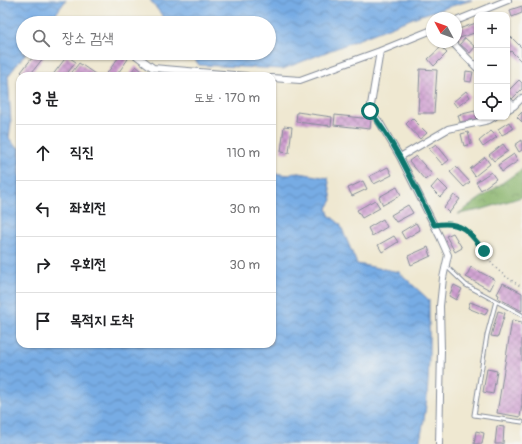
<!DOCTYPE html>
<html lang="ko">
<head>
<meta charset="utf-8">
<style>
	:root { --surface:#fff; --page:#f6f6f6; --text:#202124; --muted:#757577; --line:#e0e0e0 }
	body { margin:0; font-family:Pangolin,"Poor Story",sans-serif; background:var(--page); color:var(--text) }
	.controls { position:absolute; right:12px; top:12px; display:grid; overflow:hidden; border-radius:8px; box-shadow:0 1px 3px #0004 }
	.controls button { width:36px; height:36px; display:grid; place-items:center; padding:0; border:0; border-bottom:1px solid var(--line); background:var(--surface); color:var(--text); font:20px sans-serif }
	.compass { position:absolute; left:426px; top:12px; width:36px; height:36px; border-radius:50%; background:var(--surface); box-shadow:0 1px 3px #0004; rotate:311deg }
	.stop { position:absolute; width:12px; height:12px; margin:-9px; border:3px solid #0f766e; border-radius:50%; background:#fff }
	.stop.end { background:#0f766e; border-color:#fff; box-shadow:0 1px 4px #0008 }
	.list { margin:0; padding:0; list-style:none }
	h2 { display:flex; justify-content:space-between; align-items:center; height:52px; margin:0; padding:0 16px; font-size:17px }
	h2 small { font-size:13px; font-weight:400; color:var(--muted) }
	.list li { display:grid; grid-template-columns:26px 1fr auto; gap:12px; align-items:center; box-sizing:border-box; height:56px; padding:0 16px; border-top:1px solid var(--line) }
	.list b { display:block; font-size:15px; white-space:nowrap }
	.list em { font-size:13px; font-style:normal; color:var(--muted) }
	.icon { flex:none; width:22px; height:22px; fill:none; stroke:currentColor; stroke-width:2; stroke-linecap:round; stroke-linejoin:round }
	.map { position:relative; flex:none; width:522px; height:444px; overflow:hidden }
	.search { position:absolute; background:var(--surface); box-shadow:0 1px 3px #0004; left:16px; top:16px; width:260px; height:44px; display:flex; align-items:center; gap:10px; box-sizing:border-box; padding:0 14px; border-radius:22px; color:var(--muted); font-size:15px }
	.panel { position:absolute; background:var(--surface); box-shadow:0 1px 3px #0004; left:16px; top:72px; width:260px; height:276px; border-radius:12px }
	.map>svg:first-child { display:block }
</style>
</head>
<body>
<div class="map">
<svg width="522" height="444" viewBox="0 0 522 444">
	<defs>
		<pattern id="forest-crowns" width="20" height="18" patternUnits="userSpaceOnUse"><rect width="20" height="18" fill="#87b269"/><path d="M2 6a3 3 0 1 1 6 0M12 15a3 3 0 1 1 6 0" fill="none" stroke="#6e915a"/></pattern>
		<pattern id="water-waves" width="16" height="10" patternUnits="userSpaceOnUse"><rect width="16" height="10" fill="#77ace4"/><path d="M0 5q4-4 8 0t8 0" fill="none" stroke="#618cbc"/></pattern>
		<pattern id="building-cross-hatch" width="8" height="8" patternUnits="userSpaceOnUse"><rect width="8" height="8" fill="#cf9ed0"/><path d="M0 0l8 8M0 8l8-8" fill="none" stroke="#a781ac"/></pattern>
	</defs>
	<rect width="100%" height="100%" fill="#f6f6f2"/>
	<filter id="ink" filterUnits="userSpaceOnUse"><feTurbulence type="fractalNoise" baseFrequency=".025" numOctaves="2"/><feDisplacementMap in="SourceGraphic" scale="8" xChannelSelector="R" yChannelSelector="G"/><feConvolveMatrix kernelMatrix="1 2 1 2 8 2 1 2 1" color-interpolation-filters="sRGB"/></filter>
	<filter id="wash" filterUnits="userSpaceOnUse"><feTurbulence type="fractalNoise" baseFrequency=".012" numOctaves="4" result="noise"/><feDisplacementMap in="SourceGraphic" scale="16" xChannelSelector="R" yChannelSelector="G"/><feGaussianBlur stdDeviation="0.9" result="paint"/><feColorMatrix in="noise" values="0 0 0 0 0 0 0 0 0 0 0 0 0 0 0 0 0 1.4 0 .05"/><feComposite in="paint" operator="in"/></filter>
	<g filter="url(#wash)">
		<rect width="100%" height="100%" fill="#efe8d1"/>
		<!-- forest -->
		<path fill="url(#forest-crowns)" stroke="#517064" d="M522,169V197L480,210L458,214Z"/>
		<!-- water -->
		<path fill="url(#water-waves)" stroke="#496ea1" d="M0,0H66L49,23H23V53H26L8,76L11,123L9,138L15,146L20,148V344H272V173L290,175L294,172L328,178L332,200L327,208L329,215L340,224L357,264L399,272L429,300C429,349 431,396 419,444H0Z
			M150,0H472L421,15L283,69L199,65L190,53H269V23H168Z"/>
		<g id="blocks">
			<!-- building -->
			<path fill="url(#building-cross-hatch)" d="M522,6V13L512,17L510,10Z
				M476,23L477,32L457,39L456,30Z
				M511,37L522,48V62L511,51L507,55V41Z
				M465,38L475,47L470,53L460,44Z
				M441,47L447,53L434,66L428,59Z
				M36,53H47L29,76H25L21,72Z
				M121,54L128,59L116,76H105Z
				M67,56L76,62L65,76H52Z
				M79,63L95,74L94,76H69Z
				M136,66L147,75L146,76H128Z
				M420,69L437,70L434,113H418Z
				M466,71L473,72L471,82L465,81Z
				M519,80L522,83V89L512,99L507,94V92Z
				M466,91L470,97L457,107L453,102Z
				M475,111L477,119L460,122L458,115Z
				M297,112L332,117L331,126L296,122Z
				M522,112V122L517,117Z
				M335,115L371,119L370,129L334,125Z
				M412,118L427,133L420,139L406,124Z
				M509,122L513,129L502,135L498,129Z
				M284,126L292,127L289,153L281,152Z
				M491,131L497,137L483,147L479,141Z
				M468,132L471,144L464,146L461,134Z
				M522,140V150L519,152L515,145Z
				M436,144L449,160L443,165L429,149Z
				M503,144L508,151L494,161L489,155Z
				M514,154L518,161L502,172L498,165Z
				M416,156L432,174L425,180L409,161Z
				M485,157L490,164L475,176L470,169Z
				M388,167L392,175L374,184L370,176Z
				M456,167L470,182L464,187L450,172Z
				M491,172L496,179L481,190L476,182Z
				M438,180L448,190L440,197L431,188Z
				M363,181L367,189L352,196L348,188Z
				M397,187L401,195L383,205L379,197Z
				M454,195L460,199L449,213L444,208Z
				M375,200L380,208L362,218L357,210Z
				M408,205L413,213L396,222L391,215Z
				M383,219L387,227L372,236L368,228Z
				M416,223L420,230L405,239L401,232Z
				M453,233L462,248L455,252L446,236Z
				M394,236L398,242L382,252L378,245Z
				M428,247L431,256L411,265L408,256Z
				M471,267L495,280L490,290L466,277Z
				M503,283L522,293V311L498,298L499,295L497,294Z
				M454,285L462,289L456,300L449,296Z
				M470,302L488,309L485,315L468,308Z
				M498,311L505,313L498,337L491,336Z
				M512,320L522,322V405L520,417L497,413Z
				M487,369L497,371L493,394L483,392Z
				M497,426L504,427L503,444H495Z
				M476,431L484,433L482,444H474Z"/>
		</g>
	</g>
	<g filter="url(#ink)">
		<use href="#blocks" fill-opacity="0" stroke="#858c98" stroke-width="1"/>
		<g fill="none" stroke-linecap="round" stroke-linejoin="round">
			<defs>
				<path id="service" d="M446,266L466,285L522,315
					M496,301L487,335L474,415L522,422"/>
				<path id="minor" d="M456,21L508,0
					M452,42L477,68
					M380,51L370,111L380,123L400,157
					M133,53L153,68L246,76
					M272,78L300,80L380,51L432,30
					M507,99L514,106
					M507,110L514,106L522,98
					M439,444L441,350L440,306L443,278L448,255L440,237L400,157L448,129L489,120L494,117"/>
			</defs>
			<!-- service casing -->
			<use href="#service" stroke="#858c98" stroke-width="5"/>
			<!-- minor casing -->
			<use href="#minor" stroke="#858c98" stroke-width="8"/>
			<!-- path -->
			<path stroke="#858c98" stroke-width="1.5" stroke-dasharray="1 3" stroke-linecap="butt" d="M440,224C472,221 476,245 493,265C501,274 511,280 522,287"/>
			<!-- service -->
			<use href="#service" stroke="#fff" stroke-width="3"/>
			<!-- minor -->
			<use href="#minor" stroke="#fff" stroke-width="6"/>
		</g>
	</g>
	<g fill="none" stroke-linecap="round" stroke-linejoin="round" filter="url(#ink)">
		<!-- route -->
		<path stroke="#0f766e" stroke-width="5" d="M370,111C397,145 415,187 434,225C461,220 469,231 484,251"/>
	</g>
</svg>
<div class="controls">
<button>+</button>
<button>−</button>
<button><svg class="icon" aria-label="locate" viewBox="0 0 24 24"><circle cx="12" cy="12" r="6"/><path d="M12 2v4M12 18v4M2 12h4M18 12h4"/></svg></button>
</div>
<svg class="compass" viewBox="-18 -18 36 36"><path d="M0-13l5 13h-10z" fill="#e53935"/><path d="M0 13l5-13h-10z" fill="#757577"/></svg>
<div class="stop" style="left:370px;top:111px"></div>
<div class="stop end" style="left:484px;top:251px"></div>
<div class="search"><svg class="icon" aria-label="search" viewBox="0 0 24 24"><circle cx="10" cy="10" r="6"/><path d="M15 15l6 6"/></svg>장소 검색</div>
<section class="panel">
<h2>3 분<small>도보 · 170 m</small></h2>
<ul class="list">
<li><svg class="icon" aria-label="ahead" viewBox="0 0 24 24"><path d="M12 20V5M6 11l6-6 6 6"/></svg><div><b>직진</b></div><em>110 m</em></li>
<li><svg class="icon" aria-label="left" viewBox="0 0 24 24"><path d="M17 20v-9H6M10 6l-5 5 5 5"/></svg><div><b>좌회전</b></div><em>30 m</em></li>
<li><svg class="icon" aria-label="right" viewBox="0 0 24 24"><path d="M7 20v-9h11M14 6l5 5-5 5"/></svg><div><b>우회전</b></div><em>30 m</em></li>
<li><svg class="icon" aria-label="arrive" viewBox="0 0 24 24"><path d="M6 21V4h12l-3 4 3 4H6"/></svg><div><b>목적지 도착</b></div></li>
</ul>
</section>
</div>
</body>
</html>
